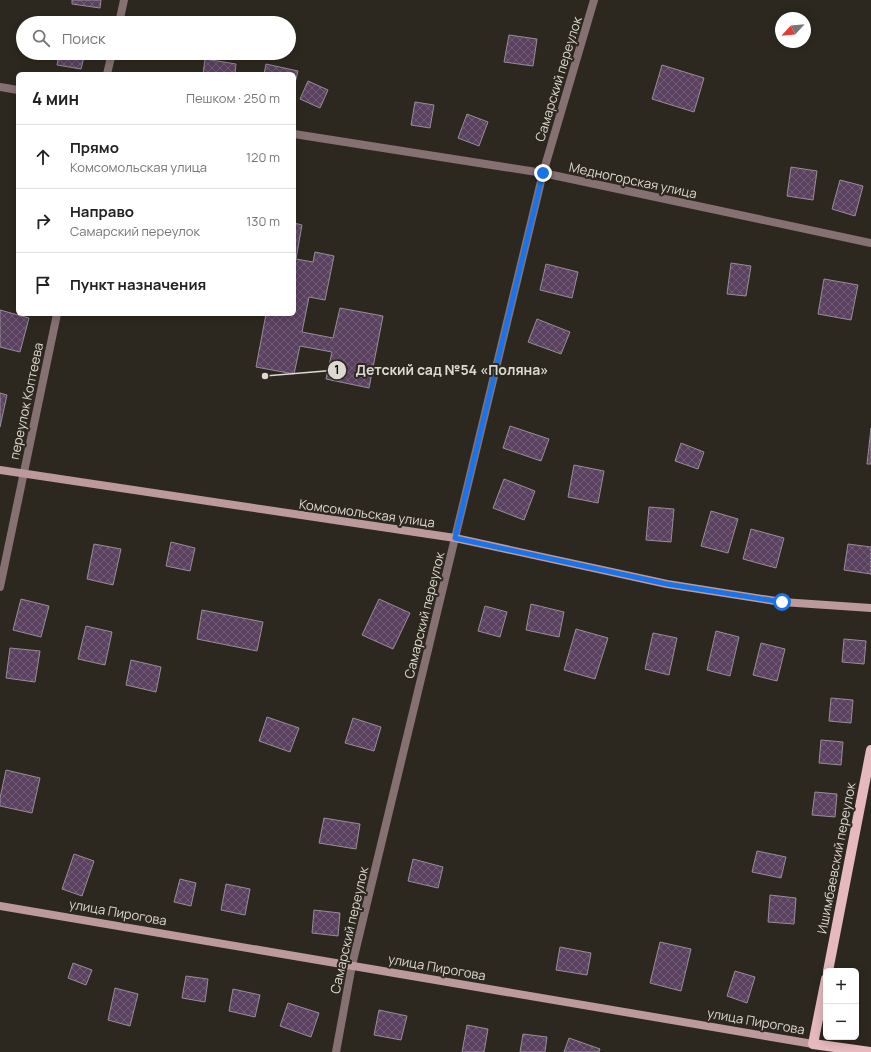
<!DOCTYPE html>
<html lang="ru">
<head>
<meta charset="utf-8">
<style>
	:root { --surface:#fff; --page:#f2f2f2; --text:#222; --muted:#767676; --line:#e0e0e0 }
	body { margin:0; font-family:Manrope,sans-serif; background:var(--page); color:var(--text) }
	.controls { position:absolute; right:12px; bottom:12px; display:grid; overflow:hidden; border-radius:6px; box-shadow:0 2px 10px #0003 }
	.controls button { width:36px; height:36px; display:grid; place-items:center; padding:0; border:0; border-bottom:1px solid var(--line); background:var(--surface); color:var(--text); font:20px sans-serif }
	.compass { position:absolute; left:775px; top:12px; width:36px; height:36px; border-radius:50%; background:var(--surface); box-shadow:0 2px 10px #0003; rotate:244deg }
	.stop { position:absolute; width:12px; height:12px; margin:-9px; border:3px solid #1a73e8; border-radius:50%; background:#fff }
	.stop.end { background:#1a73e8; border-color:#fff; box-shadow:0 1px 4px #0008 }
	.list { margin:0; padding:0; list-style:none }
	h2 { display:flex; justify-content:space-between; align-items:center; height:52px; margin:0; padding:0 16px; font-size:17px }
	h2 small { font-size:13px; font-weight:400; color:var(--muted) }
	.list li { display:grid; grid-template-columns:26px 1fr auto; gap:12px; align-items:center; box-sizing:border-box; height:64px; padding:0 16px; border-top:1px solid var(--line) }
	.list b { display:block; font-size:15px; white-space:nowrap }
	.list p { margin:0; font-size:13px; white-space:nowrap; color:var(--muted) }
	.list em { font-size:13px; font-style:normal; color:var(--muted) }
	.icon { flex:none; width:22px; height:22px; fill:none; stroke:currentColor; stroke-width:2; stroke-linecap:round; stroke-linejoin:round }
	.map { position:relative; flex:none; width:871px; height:1052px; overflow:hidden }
	.search { position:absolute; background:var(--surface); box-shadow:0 2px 10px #0003; left:16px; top:16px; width:280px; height:44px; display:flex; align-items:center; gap:10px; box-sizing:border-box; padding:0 14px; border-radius:22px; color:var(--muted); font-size:15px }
	.panel { position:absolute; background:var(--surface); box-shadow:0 2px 10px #0003; left:16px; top:72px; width:280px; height:244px; border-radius:6px }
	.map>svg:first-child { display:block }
</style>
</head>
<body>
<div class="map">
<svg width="871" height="1052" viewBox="0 0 871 1052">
	<defs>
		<pattern id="building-cross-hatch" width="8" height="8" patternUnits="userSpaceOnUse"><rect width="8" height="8" fill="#5b4160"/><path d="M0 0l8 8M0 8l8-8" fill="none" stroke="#725c76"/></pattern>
	</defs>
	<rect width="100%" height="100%" fill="#2d281f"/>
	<!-- building -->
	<path fill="url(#building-cross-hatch)" stroke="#968e98" d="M72,0H101L100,8L72,4Z
		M509,35L537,39L533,66L504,62Z
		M59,53H85L81,69L57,65Z
		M205,59L236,64L235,74H203Z
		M266,64L298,71L294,87V74H264Z
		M662,65L704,78L694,112L652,99Z
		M308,81L328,90L320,108L300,99Z
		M415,102L434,105L430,128L411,125Z
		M467,114L488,122L479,146L458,138Z
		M791,167L817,171L813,200L787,196Z
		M840,180L863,186L855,216L832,209Z
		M294,223L302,225L296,259L313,262L315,252L334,256L325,300L309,297L302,332L333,338L340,308L383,316L369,388L326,379L332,352L300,346L294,374L256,367L266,314H294Z
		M731,263L751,266L746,296L727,294Z
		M546,264L578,272L572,298L540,290Z
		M824,279L858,285L851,320L818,314Z
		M0,310L29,318L20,352L0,347Z
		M537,319L570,332L561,354L528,342Z
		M0,393L7,395L0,427Z
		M510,426L549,439L541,461L503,448Z
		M871,428V464H867Z
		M681,443L704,452L698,469L675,461Z
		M574,465L604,471L598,503L568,497Z
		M504,479L535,491L524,520L493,508Z
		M649,507L674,509L671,542L646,540Z
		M711,511L738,519L728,553L701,546Z
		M751,529L784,538L776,568L743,559Z
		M171,542L195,548L190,571L166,566Z
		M94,544L121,549L113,585L87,579Z
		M848,544L871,547V574L844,570Z
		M21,599L49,606L41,637L13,630Z
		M379,599L410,613L393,649L362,635Z
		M531,604L564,612L559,637L526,630Z
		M485,606L507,612L500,637L478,631Z
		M202,610L263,622L257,651L197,639Z
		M86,626L112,632L105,665L78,659Z
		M576,629L608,638L595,679L564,670Z
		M716,631L739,637L730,676L707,670Z
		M653,633L677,638L669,675L645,669Z
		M844,639L866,641L864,664L842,662Z
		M761,643L785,649L777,681L753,675Z
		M10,648L40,651L35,682L6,678Z
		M131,660L161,667L156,692L126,685Z
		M831,698L853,700L851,723L829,721Z
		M267,717L299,728L290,752L259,741Z
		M353,718L381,727L374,751L345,743Z
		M821,740L843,742L841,765L819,763Z
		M6,770L40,778L32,813L0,806V798Z
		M815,792L837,794L835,817L812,815Z
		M324,818L360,824L356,849L319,843Z
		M757,851L786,857L781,878L752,872Z
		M74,854L94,861L82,896L62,889Z
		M413,859L443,867L438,888L408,881Z
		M180,879L196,883L191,906L174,902Z
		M226,884L250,889L245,915L221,910Z
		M770,895L796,898L794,924L768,922Z
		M314,910L340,913L338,936L312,933Z
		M660,942L691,949L681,991L650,983Z
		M560,947L591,953L587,975L556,970Z
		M73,963L92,970L86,985L68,978Z
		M735,971L755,977L747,1003L727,996Z
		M186,976L208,979L205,1002L182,998Z
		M115,988L138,994L130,1026L108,1020Z
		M233,989L260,995L255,1017L229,1011Z
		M288,1003L319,1013L311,1037L280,1026Z
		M379,1010L407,1016L401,1040L374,1035Z
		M467,1025L488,1029L484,1052H462Z
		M523,1034L547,1037L545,1052H520Z
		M569,1038L600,1049L599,1052H564Z"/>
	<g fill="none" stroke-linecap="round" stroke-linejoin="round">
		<!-- street -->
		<path stroke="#867172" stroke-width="8" d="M119,23L124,0
			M107,74L112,53
			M0,87L18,90
			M294,134L543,173L871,243
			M0,587L57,314
			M336,1052L352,965L543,173L594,0"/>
		<!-- secondary -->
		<path stroke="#bc999c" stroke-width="8" d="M0,470L455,538L667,584L782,602L871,608
			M0,906L813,1044"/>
		<!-- primary -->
		<path stroke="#e5b9bd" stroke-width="10" d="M828,971L871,750
			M826,979L813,1044L870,1052"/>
	</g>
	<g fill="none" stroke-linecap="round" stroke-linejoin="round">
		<!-- route -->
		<path stroke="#1a73e8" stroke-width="5" d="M543,173L455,538L667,584L782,602"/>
	</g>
	<g text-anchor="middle" stroke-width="4" stroke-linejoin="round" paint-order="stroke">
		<!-- street labels -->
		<g font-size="13" fill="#dcd9d3" stroke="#2d281f">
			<text transform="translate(558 79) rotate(-73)" y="5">Самарский переулок</text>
			<text transform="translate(633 180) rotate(12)" y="5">Медногорская улица</text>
			<text transform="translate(26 401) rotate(-78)" y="5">переулок Коптеева</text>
			<text transform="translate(367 513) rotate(8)" y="5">Комсомольская улица</text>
			<text transform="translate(424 615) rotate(-76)" y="5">Самарский переулок</text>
			<text transform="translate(836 858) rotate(-79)" y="5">Ишимбаевский переулок</text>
			<text transform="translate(118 912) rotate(10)" y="5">улица Пирогова</text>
			<text transform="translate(349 930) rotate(-77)" y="5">Самарский переулок</text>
			<text transform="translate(437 967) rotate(10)" y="5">улица Пирогова</text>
			<text transform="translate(756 1021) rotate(10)" y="5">улица Пирогова</text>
		</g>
	</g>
	<!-- callouts -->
	<path fill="none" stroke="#dcd9d3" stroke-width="1.5" d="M265 376L337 370"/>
	<g fill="#dcd9d3" stroke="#2d281f" stroke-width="1.5">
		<circle cx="265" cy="376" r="4"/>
		<circle cx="337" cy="370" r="10"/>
	</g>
	<g font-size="12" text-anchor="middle" font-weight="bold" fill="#111">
		<text x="337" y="374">1</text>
	</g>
	<g font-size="14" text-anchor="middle" font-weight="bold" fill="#dcd9d3" stroke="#2d281f" stroke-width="4" stroke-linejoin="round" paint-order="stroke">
		<text x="452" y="375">Детский сад №54 «Поляна»</text>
	</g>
</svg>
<div class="controls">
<button>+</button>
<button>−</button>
</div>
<svg class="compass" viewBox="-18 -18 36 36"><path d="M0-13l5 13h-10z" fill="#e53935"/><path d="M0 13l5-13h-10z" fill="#767676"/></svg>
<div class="stop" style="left:782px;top:602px"></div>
<div class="stop end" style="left:543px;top:173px"></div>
<div class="search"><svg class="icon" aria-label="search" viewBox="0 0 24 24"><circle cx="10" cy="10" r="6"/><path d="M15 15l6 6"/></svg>Поиск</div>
<section class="panel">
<h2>4 мин<small>Пешком · 250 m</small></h2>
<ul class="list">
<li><svg class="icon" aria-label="ahead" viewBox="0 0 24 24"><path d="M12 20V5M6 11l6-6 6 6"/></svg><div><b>Прямо</b><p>Комсомольская улица</p></div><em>120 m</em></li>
<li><svg class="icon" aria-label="right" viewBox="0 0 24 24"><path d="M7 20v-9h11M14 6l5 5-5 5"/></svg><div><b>Направо</b><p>Самарский переулок</p></div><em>130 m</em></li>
<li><svg class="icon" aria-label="arrive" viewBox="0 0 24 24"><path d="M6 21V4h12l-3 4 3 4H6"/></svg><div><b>Пункт назначения</b></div></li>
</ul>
</section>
</div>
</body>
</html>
